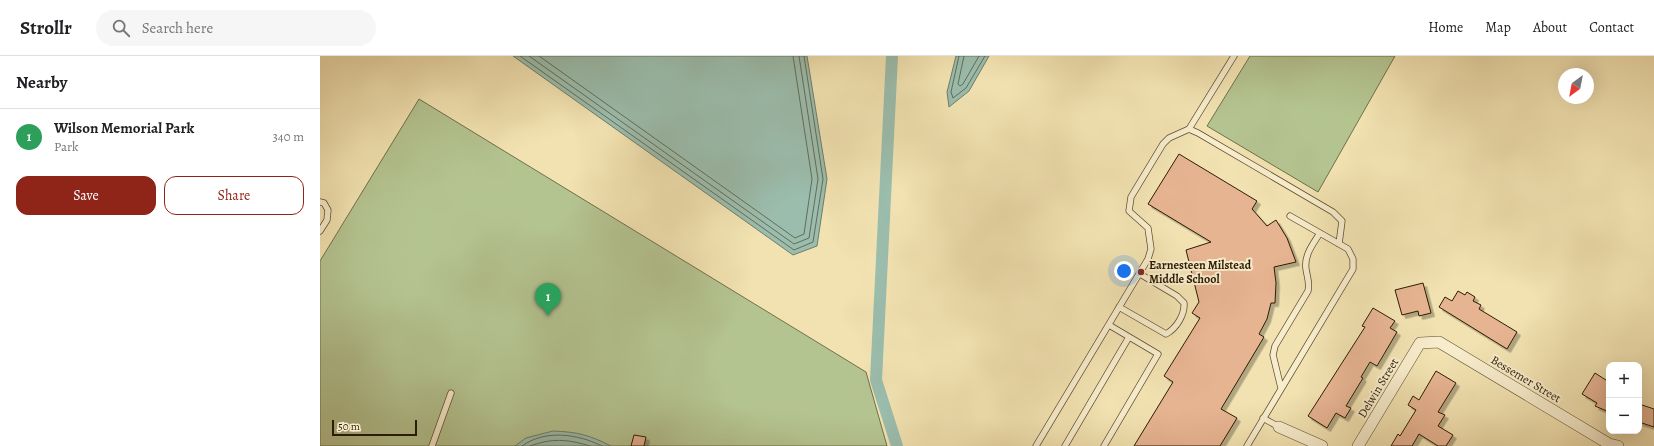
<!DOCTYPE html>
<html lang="en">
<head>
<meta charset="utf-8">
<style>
	:root { --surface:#fff; --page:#f6f6f6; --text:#202124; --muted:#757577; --line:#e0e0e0; --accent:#8f2418 }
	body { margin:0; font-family:Alegreya,serif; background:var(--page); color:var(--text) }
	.controls { position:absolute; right:12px; bottom:12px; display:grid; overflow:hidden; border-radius:8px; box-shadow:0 4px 16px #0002 }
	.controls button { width:36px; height:36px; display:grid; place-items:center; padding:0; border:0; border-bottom:1px solid var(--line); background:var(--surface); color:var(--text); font:20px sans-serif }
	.compass { position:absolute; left:1238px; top:12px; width:36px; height:36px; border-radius:50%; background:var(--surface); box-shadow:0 4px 16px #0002; rotate:212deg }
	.scale { position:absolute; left:12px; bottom:10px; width:85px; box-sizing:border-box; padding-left:4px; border:2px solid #2c1c03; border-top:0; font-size:11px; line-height:14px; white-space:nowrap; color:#2c1c03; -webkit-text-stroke:3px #f7eccc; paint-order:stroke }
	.you { position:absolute; left:804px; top:215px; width:14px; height:14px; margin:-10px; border:3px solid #fff; border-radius:50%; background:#1a73e8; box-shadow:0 0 0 6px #1a73e833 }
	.badge { display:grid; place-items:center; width:26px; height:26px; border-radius:50%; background:var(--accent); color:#fff; font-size:13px; font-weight:700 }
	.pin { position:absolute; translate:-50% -33px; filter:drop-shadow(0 1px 2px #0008) }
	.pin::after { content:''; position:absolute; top:21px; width:14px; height:12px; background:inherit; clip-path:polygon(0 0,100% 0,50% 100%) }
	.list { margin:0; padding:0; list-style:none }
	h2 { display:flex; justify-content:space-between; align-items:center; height:52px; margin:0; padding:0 16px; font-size:17px }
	h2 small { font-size:13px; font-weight:400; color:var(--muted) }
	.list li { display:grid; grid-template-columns:26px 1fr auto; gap:12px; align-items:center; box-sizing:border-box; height:56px; padding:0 16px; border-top:1px solid var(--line) }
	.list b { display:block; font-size:15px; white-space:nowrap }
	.list p { margin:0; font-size:13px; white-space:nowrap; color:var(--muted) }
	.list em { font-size:13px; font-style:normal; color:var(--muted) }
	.actions { display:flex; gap:8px; padding:12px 16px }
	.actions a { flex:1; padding:9px 0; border:1px solid var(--accent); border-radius:12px; text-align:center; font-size:14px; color:var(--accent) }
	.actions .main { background:var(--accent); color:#fff }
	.icon { flex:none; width:22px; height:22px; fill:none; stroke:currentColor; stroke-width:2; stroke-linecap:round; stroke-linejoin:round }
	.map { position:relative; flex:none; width:1334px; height:390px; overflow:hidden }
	header { display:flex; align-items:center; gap:24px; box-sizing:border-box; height:56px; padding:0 20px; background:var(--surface); border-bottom:1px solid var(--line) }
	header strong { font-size:19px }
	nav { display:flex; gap:22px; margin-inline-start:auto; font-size:14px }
	.search { width:280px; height:36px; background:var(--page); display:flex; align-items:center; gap:10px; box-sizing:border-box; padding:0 14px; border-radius:22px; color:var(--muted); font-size:15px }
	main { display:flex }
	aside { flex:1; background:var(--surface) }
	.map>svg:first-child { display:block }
</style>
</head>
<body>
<header>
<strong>Strollr</strong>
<div class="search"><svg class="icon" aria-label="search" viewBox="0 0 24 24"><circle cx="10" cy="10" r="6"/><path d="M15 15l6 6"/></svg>Search here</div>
<nav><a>Home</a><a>Map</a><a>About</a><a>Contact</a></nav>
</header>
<main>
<aside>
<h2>Nearby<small></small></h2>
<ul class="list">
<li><span class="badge" style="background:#2e9e5b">1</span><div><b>Wilson Memorial Park</b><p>Park</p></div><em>340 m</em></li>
</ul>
<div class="actions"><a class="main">Save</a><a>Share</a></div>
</aside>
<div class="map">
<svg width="1334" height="390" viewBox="0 0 1334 390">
	<defs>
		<filter id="shadow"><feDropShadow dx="3.5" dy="3.5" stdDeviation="0" flood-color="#0004"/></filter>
	</defs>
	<rect width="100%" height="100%" fill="#f2e2b1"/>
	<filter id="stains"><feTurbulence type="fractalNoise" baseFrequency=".005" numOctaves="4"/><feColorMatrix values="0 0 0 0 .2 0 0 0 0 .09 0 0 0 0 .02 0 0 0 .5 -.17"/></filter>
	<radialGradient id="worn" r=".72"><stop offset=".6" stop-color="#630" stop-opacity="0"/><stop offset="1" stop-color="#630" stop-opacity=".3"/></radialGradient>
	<!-- green -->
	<path fill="#b4c491" stroke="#70704a" d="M930,0H1075L998,136L887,70Z
		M99,43L546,316L567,390H0V205Z"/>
	<!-- water -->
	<path fill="#9bbdad" stroke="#6f7d69" d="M193,0H487L507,123L497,190L473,199Z
		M636,0H669L649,35L629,51L627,36Z
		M233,375C258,376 269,379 291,390H195L206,382Z"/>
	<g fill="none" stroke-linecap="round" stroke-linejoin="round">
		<!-- shore -->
		<path stroke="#646c58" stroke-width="1" d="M200,0L474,194L493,186L503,123L484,0
			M209,0L474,188L489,182L498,123L479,0
			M219,0L475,182L484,178L492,123L473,0
			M639,0L631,36L633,42L646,32L665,0
			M644,0L638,28L640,30L643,28L659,0
			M202,390C225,373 258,378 282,390
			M210,390C232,382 247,383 270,390"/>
		<!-- canal -->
		<path stroke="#9bbdad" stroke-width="12" d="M572,0L556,324L577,390"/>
	</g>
	<!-- building -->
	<path fill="#e7b492" stroke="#2c1c03" filter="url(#shadow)" d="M859,98L937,145L932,153L947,170L956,164L967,182L976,206L954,211L956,227L955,247H951L947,263L939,278L944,281L901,353L917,362L900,390H814L853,326L844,320L880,262L872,257L879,246L866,194L891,186L828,148Z
		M1103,227L1111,257L1099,260L1098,255L1082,259L1075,234Z
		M1138,235L1145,239L1147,236L1155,241L1153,245L1161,249L1159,253L1197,276L1187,293L1119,251L1125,241L1132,245Z
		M1053,252L1075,265L1070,272L1077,276L1057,310L1050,306L1041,321L1043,322L1026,350L1031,352L1025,362L1016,357L1007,372L988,360L1045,271L1042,270Z
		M1116,315L1136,327L1118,356L1125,359L1118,370L1133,379L1126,390H1118L1099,378L1092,390H1071L1078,378L1080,380L1096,354L1088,349L1093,340L1099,344Z
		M1275,317L1289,326V356L1275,350L1277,347L1262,338Z
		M1319,348L1334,353V371L1319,366Z
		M314,379L326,381L324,390H311Z"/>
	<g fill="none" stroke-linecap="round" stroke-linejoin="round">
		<defs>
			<path id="service" d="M869,73L914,0
				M0,146L4,147L8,154L7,164L0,175
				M799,251L846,278C857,272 865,258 864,247L857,240L820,218
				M961,332L953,299L955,290L988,235C990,226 987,221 986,213C984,199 993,188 1000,177
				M943,362L959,371
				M112,390L131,337
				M716,390L828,203L831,193L828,172L809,155L811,141L843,88L849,82L869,73L878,77L1013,156L1022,165L1019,188
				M745,390L809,281
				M784,390L838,298L789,269
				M927,390L1033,213V203L1028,193L970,160"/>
			<path id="minor" d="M959,371L1002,390
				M1038,390L1100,287L1119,286L1289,388L1298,390"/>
		</defs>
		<!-- service casing -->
		<use href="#service" stroke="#5e4e2e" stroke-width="7"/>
		<!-- minor casing -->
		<use href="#minor" stroke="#5e4e2e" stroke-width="12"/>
		<!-- service -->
		<use href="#service" stroke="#f7eccc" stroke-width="5.5"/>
		<!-- minor -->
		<use href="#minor" stroke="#f7eccc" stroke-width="11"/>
	</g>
	<!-- markers -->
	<circle fill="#8f2418" stroke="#f7eccc" stroke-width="1.5" cx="821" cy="216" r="4"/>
	<g text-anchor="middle" stroke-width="4" stroke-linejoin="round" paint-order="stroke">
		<!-- poi labels -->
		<g font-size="12" font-weight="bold" fill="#2c1c03" stroke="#f7eccc" text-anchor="start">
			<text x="829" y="213">Earnesteen Milstead<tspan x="829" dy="14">Middle School</tspan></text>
		</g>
		<!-- street labels -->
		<g font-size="12" fill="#2c1c03" stroke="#f7eccc">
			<text transform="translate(1206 323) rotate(31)" y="4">Bessemer Street</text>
			<text transform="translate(1058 332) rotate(-59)" y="4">Delwin Street</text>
		</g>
	</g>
	<rect width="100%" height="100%" filter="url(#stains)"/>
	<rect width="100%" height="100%" fill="url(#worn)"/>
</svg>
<div class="controls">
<button>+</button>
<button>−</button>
</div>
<svg class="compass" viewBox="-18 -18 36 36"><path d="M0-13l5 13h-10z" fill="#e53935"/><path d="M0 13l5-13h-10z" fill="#757577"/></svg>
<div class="scale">50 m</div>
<div class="you"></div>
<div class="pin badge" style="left:228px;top:260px;background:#2e9e5b">1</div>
</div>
</main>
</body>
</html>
